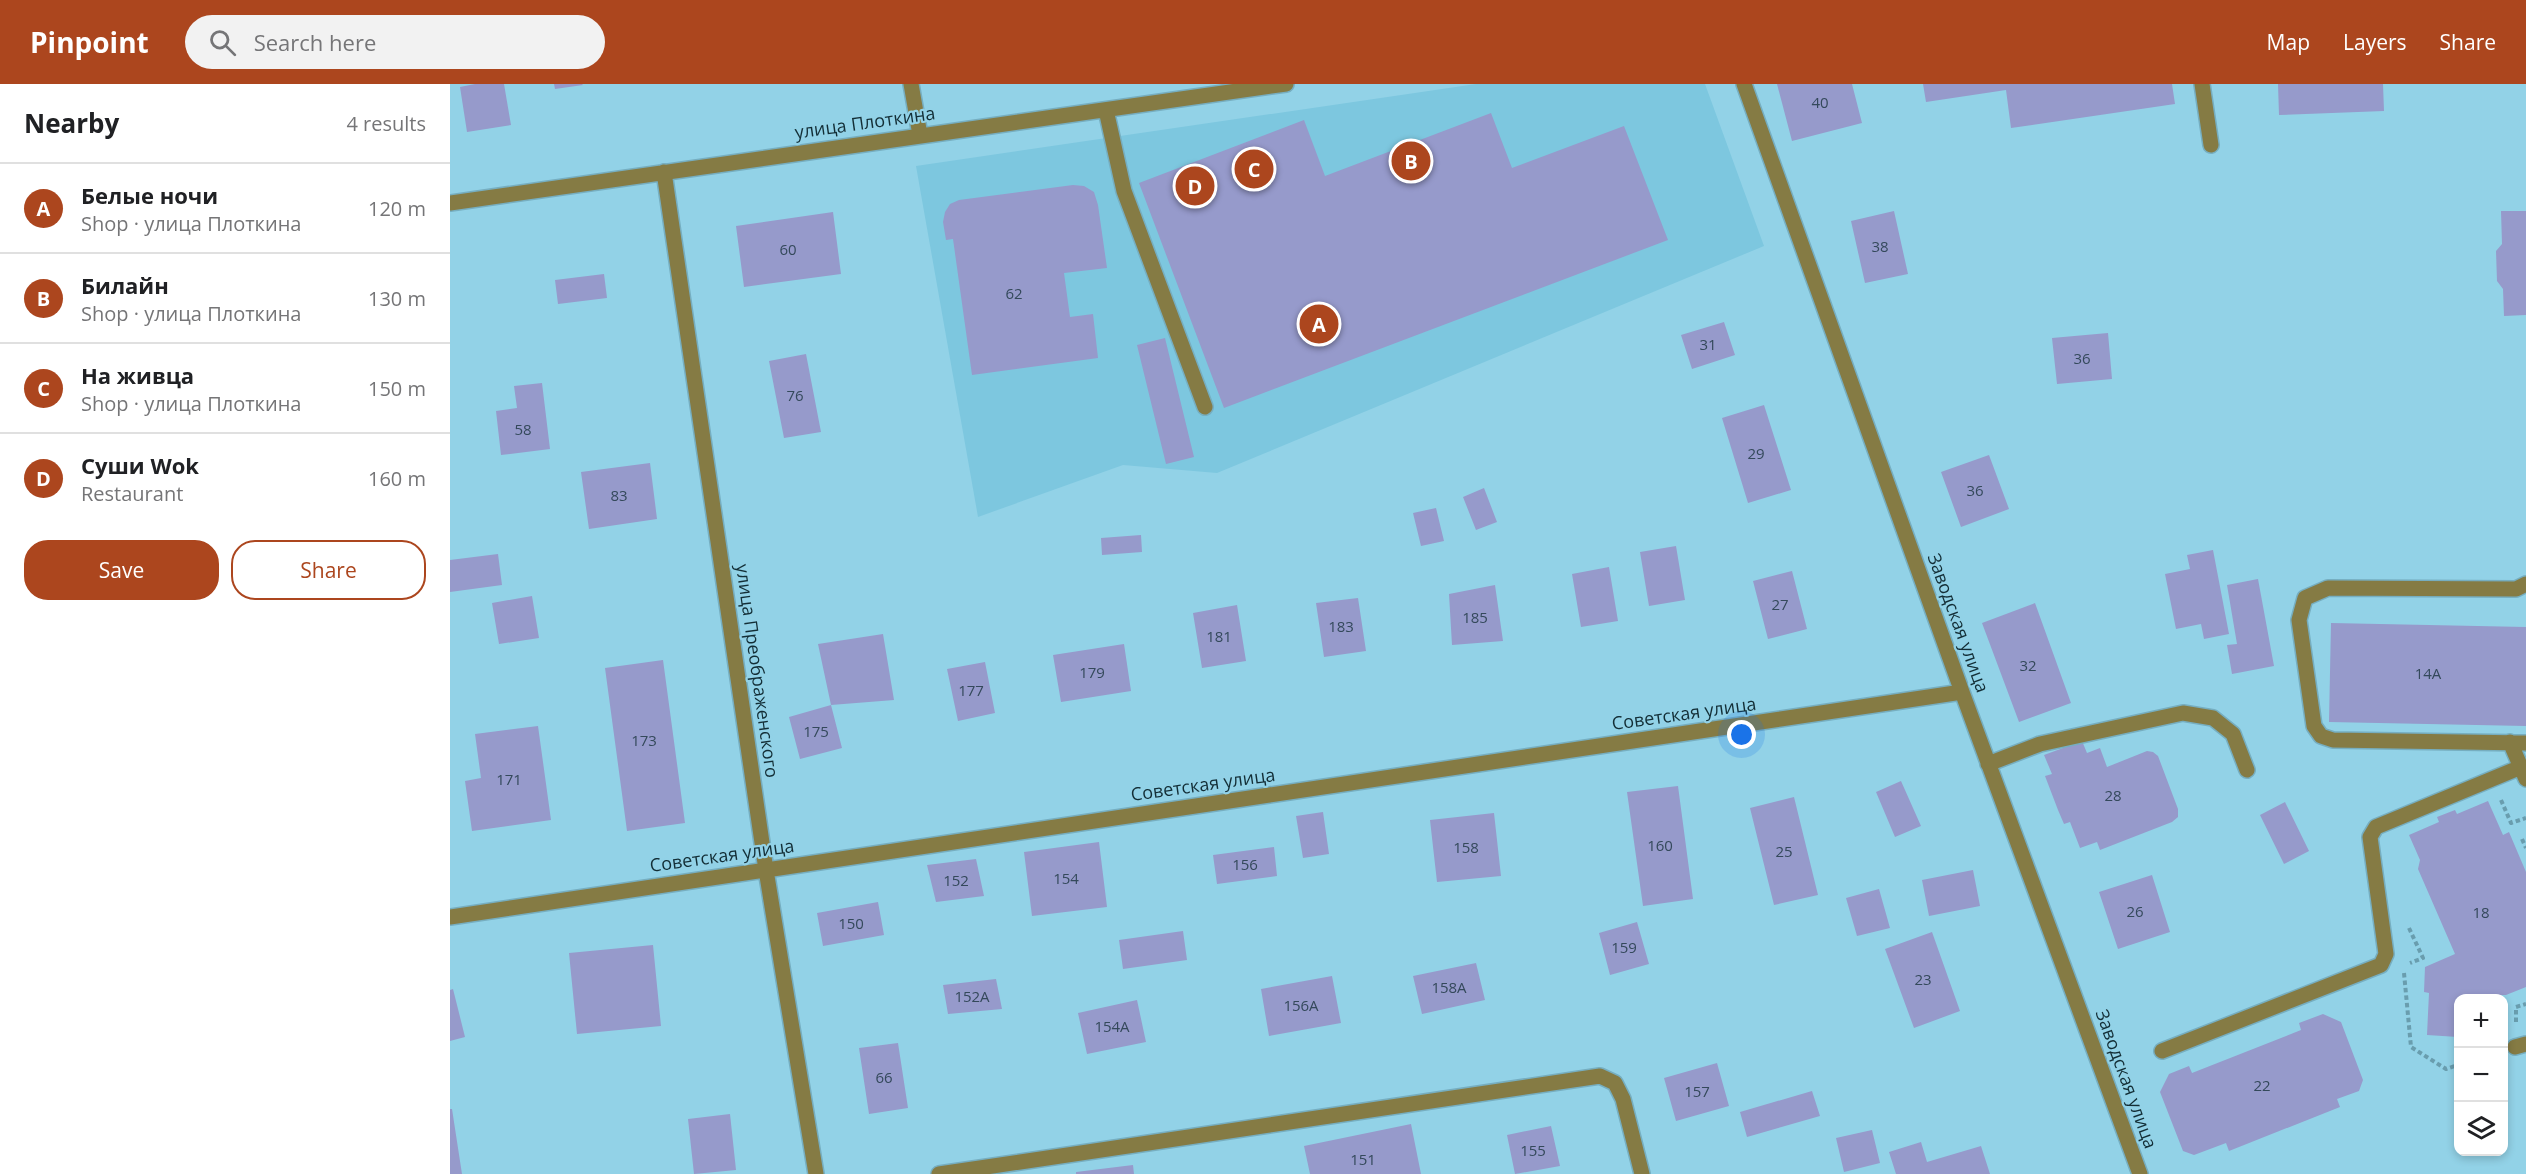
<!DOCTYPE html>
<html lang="en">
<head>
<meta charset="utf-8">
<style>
	:root { --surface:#fff; --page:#f2f2f2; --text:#202124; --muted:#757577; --line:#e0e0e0; --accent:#ac461e }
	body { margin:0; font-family:"Open Sans",sans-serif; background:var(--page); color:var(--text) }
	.controls { position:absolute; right:18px; bottom:18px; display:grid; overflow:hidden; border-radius:12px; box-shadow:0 3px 9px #0003 }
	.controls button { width:54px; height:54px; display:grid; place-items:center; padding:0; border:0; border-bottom:2px solid var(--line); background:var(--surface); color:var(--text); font:30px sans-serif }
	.you { position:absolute; left:1292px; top:651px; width:21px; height:21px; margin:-15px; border:4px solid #fff; border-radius:50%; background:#1a73e8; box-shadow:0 0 0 9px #1a73e833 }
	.badge { display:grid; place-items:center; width:39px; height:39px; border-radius:50%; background:var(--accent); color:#fff; font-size:20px; font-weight:700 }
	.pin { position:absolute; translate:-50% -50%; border:3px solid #fff; box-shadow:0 2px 6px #0006 }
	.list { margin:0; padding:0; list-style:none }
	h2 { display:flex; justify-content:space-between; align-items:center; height:78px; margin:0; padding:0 24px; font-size:26px }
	h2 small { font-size:20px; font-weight:400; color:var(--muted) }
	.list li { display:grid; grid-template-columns:39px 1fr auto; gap:18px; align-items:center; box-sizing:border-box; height:90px; padding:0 24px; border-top:2px solid var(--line) }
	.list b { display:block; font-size:22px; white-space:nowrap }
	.list p { margin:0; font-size:20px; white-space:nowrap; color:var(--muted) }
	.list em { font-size:20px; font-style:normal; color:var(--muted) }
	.actions { display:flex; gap:12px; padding:18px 24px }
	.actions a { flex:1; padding:14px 0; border:2px solid var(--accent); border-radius:24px; text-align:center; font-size:21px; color:var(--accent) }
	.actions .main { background:var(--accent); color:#fff }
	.icon { flex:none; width:33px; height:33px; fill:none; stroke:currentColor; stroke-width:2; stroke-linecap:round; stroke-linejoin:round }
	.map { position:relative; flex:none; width:2076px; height:1090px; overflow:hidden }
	header { display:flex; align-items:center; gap:36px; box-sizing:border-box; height:84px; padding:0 30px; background:var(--accent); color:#fff }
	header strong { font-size:28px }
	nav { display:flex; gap:33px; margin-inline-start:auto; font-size:21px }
	.search { width:420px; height:54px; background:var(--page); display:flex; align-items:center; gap:15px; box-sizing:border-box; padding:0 21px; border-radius:33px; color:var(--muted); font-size:22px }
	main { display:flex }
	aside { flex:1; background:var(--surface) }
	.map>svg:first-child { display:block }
</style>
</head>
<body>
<header>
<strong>Pinpoint</strong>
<div class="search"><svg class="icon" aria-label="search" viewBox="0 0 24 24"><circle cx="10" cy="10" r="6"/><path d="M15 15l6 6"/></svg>Search here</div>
<nav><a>Map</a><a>Layers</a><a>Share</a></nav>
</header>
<main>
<aside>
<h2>Nearby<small>4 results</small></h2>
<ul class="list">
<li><span class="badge">A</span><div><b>Белые ночи</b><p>Shop · улица Плоткина</p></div><em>120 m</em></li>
<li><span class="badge">B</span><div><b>Билайн</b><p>Shop · улица Плоткина</p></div><em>130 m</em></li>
<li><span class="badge">C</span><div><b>На живца</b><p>Shop · улица Плоткина</p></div><em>150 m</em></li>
<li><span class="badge">D</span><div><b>Суши Wok</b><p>Restaurant</p></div><em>160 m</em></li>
</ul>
<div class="actions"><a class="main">Save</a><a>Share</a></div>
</aside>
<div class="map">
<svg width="2076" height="1090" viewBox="0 0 2076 1090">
	<rect width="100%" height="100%" fill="#92d2e7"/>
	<!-- built -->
	<path fill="#7dc7df" d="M1026,0H1255L1314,162L767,389L673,381L528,433L466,82Z"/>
	<!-- building -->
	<path fill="#969acb" d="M25,0H54L61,41L17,48L10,3Z
		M104,0H132L133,1L105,5Z
		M1327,0H1402L1412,39L1342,57Z
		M1473,0H1722L1725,20L1561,44L1556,6L1476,18Z
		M1828,0H1933L1934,27L1829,31Z
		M1041,29L1062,84L1174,42L1218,156L774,324L689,99L854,36L875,92Z
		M623,101L634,102L644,108L648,121L657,184L614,189L620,233L643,230L648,274L522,291L503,155L496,156L493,138L495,128L500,120L509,116Z
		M1444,127L1458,190L1415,199L1401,137Z
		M2051,127H2076V231L2054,232L2053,205L2047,197L2046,167L2052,160Z
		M383,128L391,190L294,203L286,142Z
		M154,190L157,214L108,220L105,196Z
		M1274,238L1285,271L1242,285L1231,251Z
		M1658,249L1662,295L1607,300L1602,254Z
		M715,254L744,373L716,380L687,261Z
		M356,270L371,348L334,354L319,277Z
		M92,299L100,365L51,371L46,327L67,324L64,302Z
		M1314,321L1341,406L1298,419L1272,334Z
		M1539,371L1559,425L1511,443L1491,388Z
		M200,379L207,435L139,445L131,388Z
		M1034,404L1047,438L1026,446L1013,413Z
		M986,424L994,457L971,462L963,429Z
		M691,451L692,468L652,471L651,454Z
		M1226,462L1235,516L1199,522L1190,468Z
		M1763,466L1779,550L1754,555L1751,540L1726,545L1715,490L1740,485L1737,471Z
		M48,470L52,501L0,508V476Z
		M1159,483L1168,537L1131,543L1122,490Z
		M1342,487L1357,545L1318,555L1303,497Z
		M1808,495L1824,582L1782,590L1777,561L1787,560L1777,501Z
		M1045,501L1053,557L1002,561L999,510Z
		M82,512L89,554L49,560L42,519Z
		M908,514L916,567L874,573L866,519Z
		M1585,519L1621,619L1569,638L1532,539Z
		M787,521L796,577L752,584L743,529Z
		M1881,539L2076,543V642L1879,638Z
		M433,550L444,616L381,621L368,560Z
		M674,560L681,607L611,618L603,571Z
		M213,576L235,739L177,747L155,584Z
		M535,578L545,629L508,637L497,585Z
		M381,621L392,664L350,675L339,633Z
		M88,642L101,736L22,747L15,697L31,694L25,650Z
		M1632,657L1637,669L1650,664L1657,683L1697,667L1703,668L1708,672L1728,725V733L1722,738L1650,766L1647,758L1630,764L1620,738L1614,740L1608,726L1595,692L1602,690L1594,671Z
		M1451,697L1471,742L1445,753L1426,708Z
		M1228,702L1243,815L1193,822L1177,708Z
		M1344,713L1368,811L1324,821L1300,724Z
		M2038,717L2053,751L2059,748L2076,788V903L2056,911H2038V914H2008V953L1977,951L1979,909L1974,908L1975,883L2005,870L1968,785L1970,776L1959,751L1989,738L1987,733L2005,726L2007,730Z
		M1835,718L1859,767L1834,780L1810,731Z
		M873,728L879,770L853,774L846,732Z
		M1044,729L1051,792L987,798L980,736Z
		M649,758L657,823L582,832L574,768Z
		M824,763L827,792L767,800L763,771Z
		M526,775L534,812L486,818L477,781Z
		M1523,786L1530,822L1479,832L1472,796Z
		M1702,791L1720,848L1668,865L1649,808Z
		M1429,805L1440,844L1407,852L1396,814Z
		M428,818L434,851L373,862L367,829Z
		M1187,838L1199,880L1160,891L1149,849Z
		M733,847L737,876L673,885L669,856Z
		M1482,848L1510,927L1464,944L1435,865Z
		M203,861L211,942L127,950L119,869Z
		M1026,879L1035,916L972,930L963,892Z
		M882,892L891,939L819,952L811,905Z
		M546,895L552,925L498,930L493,901Z
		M3,905L15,953L0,957V906Z
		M687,916L696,958L637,970L628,929Z
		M1873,930L1891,938L1913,996L1909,1007L1887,1015L1890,1023L1779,1067L1776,1059L1744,1071L1733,1067L1710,1008L1719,990L1739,982L1742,989L1851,946L1849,939Z
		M448,959L458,1024L419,1030L409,964Z
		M1267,979L1279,1022L1226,1037L1214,994Z
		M1362,1007L1370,1032L1297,1053L1290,1028Z
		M0,1025H2L12,1090H0Z
		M280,1030L286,1086L244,1090L238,1035Z
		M961,1040L971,1090H860L854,1062Z
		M1101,1042L1110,1082L1065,1090L1057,1051Z
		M1422,1046L1430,1079L1394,1088L1386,1054Z
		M1471,1058L1477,1078L1531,1062L1540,1090H1446L1439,1068Z
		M683,1081L684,1090H626V1088Z"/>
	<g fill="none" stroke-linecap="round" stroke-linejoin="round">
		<defs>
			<path id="minor" d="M461,0L470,51
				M1294,0L1512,608L1690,1090
				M1752,0L1761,61
				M656,26L674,107L755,323
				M214,88L316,786L366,1090
				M0,119L836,0
				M2076,500L2066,505L1878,504L1855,514L1849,536L1864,642L1871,652L1883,656L2076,659
				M2060,658L2076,695
				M1538,680L1590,660L1733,629L1763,634L1783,650L1797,686
				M0,833L1512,608
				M2065,963L2076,960
				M1712,967L1931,881L1936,870L1920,753L1926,743L2071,683
				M489,1090L1150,992L1165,999L1173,1015L1192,1090"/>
		</defs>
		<!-- minor casing -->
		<use href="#minor" stroke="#76aec0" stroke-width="18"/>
		<!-- path -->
		<path stroke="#699dae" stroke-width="4" stroke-dasharray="4.5 3" stroke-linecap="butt" d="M2051,716L2061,739L2076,734
			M2072,755L2076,764
			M1959,844L1973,874L1960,879
			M1954,889L1961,963L1996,985L2008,981
			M2066,938V923L2076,920"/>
		<!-- minor -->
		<use href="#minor" stroke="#857b44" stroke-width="15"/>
	</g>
	<g text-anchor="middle" stroke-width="4.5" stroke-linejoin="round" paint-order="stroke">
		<!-- number labels -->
		<g font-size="15" fill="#34495b">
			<text x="1370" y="24">40</text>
			<text x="1430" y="168">38</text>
			<text x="338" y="171">60</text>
			<text x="564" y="215">62</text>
			<text x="1258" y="266">31</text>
			<text x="1632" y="280">36</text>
			<text x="345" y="317">76</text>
			<text x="73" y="351">58</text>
			<text x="1306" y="375">29</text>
			<text x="1525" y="412">36</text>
			<text x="169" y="417">83</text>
			<text x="1330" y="526">27</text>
			<text x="1025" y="539">185</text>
			<text x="891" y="548">183</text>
			<text x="769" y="558">181</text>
			<text x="1578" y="587">32</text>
			<text x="642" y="594">179</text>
			<text x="1978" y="595">14А</text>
			<text x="521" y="612">177</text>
			<text x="366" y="653">175</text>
			<text x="194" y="662">173</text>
			<text x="59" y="701">171</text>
			<text x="1663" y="717">28</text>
			<text x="1210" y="767">160</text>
			<text x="1016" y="769">158</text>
			<text x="1334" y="773">25</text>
			<text x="795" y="786">156</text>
			<text x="616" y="800">154</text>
			<text x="506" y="802">152</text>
			<text x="1685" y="833">26</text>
			<text x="2031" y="834">18</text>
			<text x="401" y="845">150</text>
			<text x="1174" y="869">159</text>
			<text x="1473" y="901">23</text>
			<text x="999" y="909">158А</text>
			<text x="522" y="918">152А</text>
			<text x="851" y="927">156А</text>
			<text x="662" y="948">154А</text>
			<text x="434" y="999">66</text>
			<text x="1812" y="1007">22</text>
			<text x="1247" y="1013">157</text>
			<text x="1083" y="1072">155</text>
			<text x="913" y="1081">151</text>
		</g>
		<!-- street labels -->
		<g font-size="18" fill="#132e36" stroke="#92d2e7">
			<text transform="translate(415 39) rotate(-8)" y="6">улица Плоткина</text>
			<text transform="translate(1508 539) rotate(70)" y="6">Заводская улица</text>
			<text transform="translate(307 587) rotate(82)" y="6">улица Преображенского</text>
			<text transform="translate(1234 630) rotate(-8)" y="6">Советская улица</text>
			<text transform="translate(753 701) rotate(-8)" y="6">Советская улица</text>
			<text transform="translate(272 772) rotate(-8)" y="6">Советская улица</text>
			<text transform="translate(1676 995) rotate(70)" y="6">Заводская улица</text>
		</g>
	</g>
</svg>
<div class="controls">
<button>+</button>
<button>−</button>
<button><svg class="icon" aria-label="layers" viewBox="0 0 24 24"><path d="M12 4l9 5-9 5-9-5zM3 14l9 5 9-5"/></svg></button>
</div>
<div class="you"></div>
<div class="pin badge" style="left:869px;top:240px">A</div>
<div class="pin badge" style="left:961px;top:77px">B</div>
<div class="pin badge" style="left:804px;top:85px">C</div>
<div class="pin badge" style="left:745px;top:102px">D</div>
</div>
</main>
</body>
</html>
